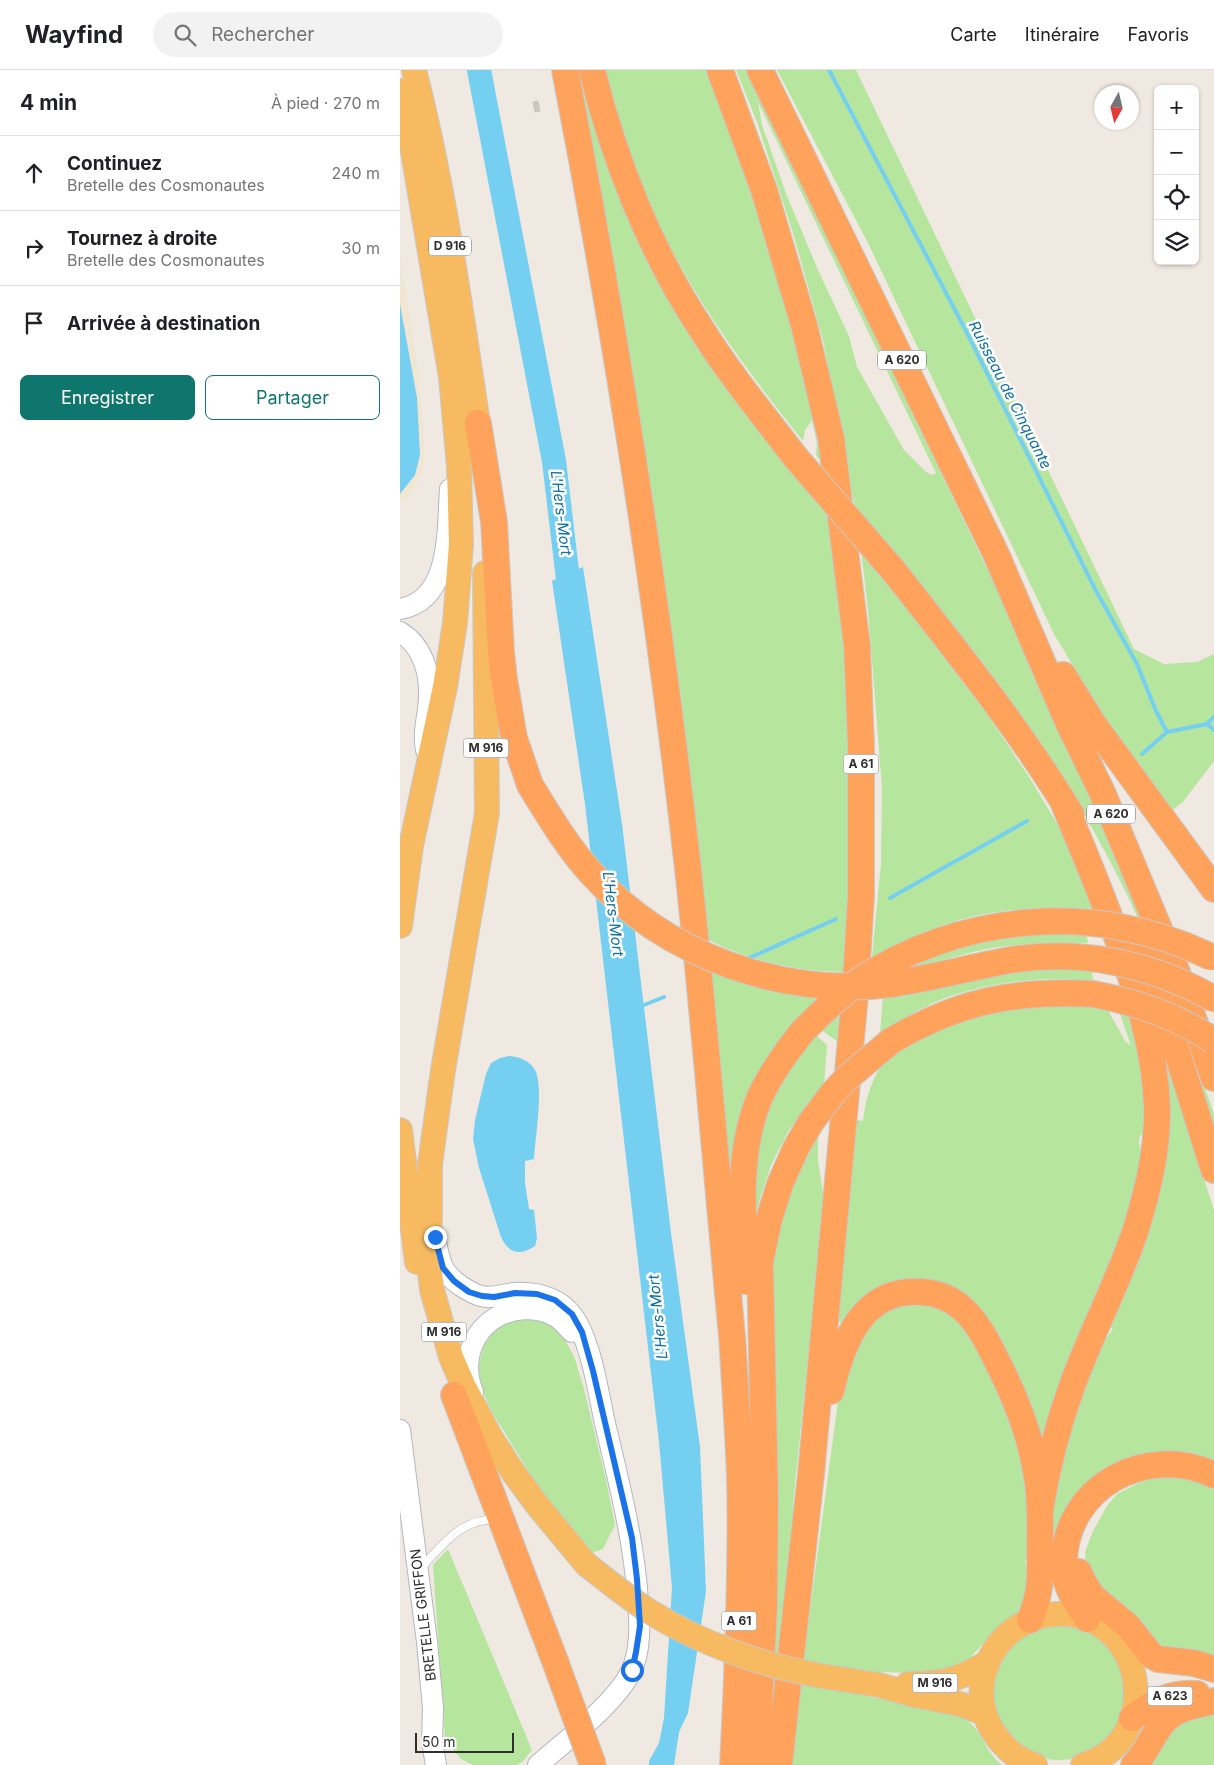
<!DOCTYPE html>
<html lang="fr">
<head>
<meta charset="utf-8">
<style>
	:root { --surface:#fff; --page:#f2f2f2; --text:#202124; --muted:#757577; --line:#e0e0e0; --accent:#0f766e }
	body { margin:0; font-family:Inter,sans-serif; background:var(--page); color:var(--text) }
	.controls { position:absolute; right:15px; top:15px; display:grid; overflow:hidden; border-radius:8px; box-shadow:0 1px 4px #0004 }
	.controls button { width:45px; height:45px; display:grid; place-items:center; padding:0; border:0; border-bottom:1px solid var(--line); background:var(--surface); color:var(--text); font:25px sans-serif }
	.compass { position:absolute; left:694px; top:15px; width:45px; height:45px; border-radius:50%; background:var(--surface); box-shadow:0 1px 4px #0004; rotate:188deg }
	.scale { position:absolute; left:15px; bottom:12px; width:99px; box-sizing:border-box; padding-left:5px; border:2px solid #2e2e2e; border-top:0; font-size:14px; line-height:18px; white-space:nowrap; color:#2e2e2e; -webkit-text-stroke:4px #fff; paint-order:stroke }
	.stop { position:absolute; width:15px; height:15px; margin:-11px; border:4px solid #1a73e8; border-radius:50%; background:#fff }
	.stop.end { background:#1a73e8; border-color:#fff; box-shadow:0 1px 5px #0008 }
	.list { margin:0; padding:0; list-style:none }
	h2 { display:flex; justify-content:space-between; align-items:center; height:65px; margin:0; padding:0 20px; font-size:21px }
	h2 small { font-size:16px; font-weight:400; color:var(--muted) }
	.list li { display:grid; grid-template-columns:32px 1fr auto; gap:15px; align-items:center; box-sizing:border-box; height:75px; padding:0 20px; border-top:1px solid var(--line) }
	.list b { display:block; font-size:19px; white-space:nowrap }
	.list p { margin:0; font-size:16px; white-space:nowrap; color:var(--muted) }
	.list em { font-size:16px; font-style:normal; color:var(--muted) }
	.actions { display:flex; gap:10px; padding:15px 20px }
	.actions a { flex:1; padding:11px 0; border:1px solid var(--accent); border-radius:8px; text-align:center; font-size:18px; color:var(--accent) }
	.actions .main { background:var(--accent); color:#fff }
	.icon { flex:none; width:28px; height:28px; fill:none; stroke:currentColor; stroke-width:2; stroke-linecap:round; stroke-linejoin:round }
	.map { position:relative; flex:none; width:814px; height:1695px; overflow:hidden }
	header { display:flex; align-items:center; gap:30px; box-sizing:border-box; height:70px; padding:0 25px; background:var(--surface); border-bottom:1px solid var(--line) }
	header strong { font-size:24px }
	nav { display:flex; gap:28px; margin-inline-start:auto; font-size:18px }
	.search { width:350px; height:45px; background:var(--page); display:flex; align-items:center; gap:12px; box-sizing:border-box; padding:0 18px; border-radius:28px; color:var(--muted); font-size:19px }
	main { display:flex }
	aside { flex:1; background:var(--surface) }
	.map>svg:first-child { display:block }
</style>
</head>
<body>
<header>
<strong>Wayfind</strong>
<div class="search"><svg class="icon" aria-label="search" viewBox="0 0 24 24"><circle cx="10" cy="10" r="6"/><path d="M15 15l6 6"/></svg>Rechercher</div>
<nav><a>Carte</a><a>Itinéraire</a><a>Favoris</a></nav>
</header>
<main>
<aside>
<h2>4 min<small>À pied · 270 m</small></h2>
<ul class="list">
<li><svg class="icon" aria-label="ahead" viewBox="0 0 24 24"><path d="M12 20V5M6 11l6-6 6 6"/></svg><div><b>Continuez</b><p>Bretelle des Cosmonautes</p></div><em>240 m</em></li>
<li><svg class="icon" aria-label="right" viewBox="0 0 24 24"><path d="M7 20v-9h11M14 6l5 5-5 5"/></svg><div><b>Tournez à droite</b><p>Bretelle des Cosmonautes</p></div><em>30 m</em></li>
<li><svg class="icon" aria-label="arrive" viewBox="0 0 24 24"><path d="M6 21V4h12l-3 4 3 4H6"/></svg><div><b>Arrivée à destination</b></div></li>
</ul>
<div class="actions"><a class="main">Enregistrer</a><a>Partager</a></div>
</aside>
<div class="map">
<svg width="814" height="1695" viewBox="0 0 814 1695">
	<rect width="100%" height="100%" fill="#efe9e1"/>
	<!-- education -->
	<path fill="#f0e6d1" d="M0,185L17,295L24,365L23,396L14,422L0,432Z"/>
	<!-- green -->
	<path fill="#b6e59e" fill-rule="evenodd" d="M174,0H182L224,137L436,449L451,607L449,902C398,902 348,891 303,867Z
		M204,0H314L375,176L426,398L416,385L417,373L412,350L405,360L403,371C352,307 302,241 265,167C238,114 220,57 204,0Z
		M336,0H347L618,563L644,620L642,626L657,655L659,647L774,923L814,1045V1068C789,992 766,915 735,842C718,804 697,767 677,731L454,433L423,270L393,163L357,52ZM358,32L536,403L533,405L526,402L504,380L457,297L449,266L418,200L387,126L362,55Z
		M377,0H456L734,579L764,594L797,592L814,584V691L782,733L771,741L724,681L654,564L468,173Z
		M461,480L517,551L589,647L629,707L664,765L696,839C643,836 589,838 538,857C515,865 494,876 472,887L481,793L482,718L468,540Z
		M686,862L688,873C648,872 613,873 573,882C552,887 531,894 509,897L531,885L600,866Z
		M306,898L420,927L393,953L374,977L355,1012L332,1106L326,1118Z
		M636,898L691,899L694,913C682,911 671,909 659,909C621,908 565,918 531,934C513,942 497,953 480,963L483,926Z
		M629,934L707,938L725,971L731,976L719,941L734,946L749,1066L740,1065L739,1073L744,1094L743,1111L643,1378L545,1217L444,1253L437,1251L457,1050L463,1051C465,1029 473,1005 487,987L551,953Z
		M439,943L438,972L420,959Z
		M416,965L427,975L424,1014L389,1060L371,1095L361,1125L353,1157L350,1111L369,1022Z
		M757,977L766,989L814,1140V1395L700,1410L654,1514L652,1510L650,1454L662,1378L699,1278L713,1259L707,1254L734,1191Z
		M418,1059V1091L424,1129L393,1434V1451L381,1586L373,1584L370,1247L373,1175L391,1114Z
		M511,1234H526L539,1238L553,1247L564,1258L598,1320L612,1351L626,1411L629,1480L625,1493L629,1503L624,1533L617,1543L596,1559L571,1587L557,1597L521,1603L474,1602L434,1598L403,1592L439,1324L453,1277L477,1247L495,1237Z
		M123,1247L143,1250L161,1263L174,1286L184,1319L206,1410L215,1455L203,1479L195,1482L184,1480L140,1420L92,1342L80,1316L79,1294L85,1271L100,1253Z
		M758,1403L814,1415V1588L759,1581L710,1530L686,1496L685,1482L693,1461L707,1436L717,1424Z
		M48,1479L132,1680L123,1691L117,1695H73L61,1689L45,1670L33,1495Z
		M592 1623a67 67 0 1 1 134 0a67 67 0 1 1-134 0Z
		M401,1613L557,1644C582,1655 582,1679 602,1695H392Z
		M814,1640V1695H747L776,1656Z"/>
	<!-- water -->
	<path fill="#75cff0" d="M0,234L17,328L20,385L15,405L0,424Z
		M183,497L222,754L271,1163L300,1377L306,1521L288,1643L279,1662L274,1695H249V1691L259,1673L264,1648L272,1518L259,1372L185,734L152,511Z
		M109,986C120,987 129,990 135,1000C144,1016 135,1069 134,1089L125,1091V1113L129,1139L134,1140L137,1168L135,1176C120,1186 109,1184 101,1167L79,1098L73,1069L75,1050L86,1004L91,993L100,988Z"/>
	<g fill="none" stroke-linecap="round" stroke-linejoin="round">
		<!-- stream -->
		<path stroke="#75cff0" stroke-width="4" d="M429,0L566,261L695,519L737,594L756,641L767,662
			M807,654L814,660
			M742,684L767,662L807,654L814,647
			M490,828L627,751
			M347,889L436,849
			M239,937L264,927"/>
		<!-- river -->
		<path stroke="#75cff0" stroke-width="24" d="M79,0L154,391L171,535"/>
	</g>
	<!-- building -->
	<path fill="#cbc7bf" stroke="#cbc5ba" d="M138,31L140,41L135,42L133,32Z"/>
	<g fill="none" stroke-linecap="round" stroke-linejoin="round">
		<defs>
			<path id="service" d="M21,1498C44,1473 61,1449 97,1449"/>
			<path id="secondary" d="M0,539C52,530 47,459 50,419
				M0,562C22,575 30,602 29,626C29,645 22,660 26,680
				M34,1164C37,1175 38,1186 43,1197C46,1204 54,1211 61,1216C67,1220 73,1224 81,1226C92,1229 103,1224 114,1223C136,1222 158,1227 172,1245C190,1268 198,1320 204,1349C218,1409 234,1469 238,1531C240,1554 241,1580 231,1602C214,1635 166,1670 138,1695
				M73,1322C57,1282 82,1241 125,1239C136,1239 149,1242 158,1248C163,1252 168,1258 172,1262
				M0,1360L27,1572L33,1638L32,1672L36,1695"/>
			<path id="trunk" d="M14,0C44,116 60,235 78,353L79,372
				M0,21L13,82L51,307L59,397L61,474L55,553L45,617L11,776L0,856
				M85,503L87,743L43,1000L30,1094V1147L28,1184L32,1220L51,1287L63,1315L91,1368L113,1402L138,1436L186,1494
				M0,1060L17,1192
				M428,1607L479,1615L514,1625L560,1634L584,1643
				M508,1614C544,1613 556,1611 587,1593
				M635,1695C622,1691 610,1683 601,1672C557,1623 593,1547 657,1544C745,1541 767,1670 683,1695"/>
			<path id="motorway" d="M165,0C216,264 258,531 288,799C305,955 317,1110 332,1266C335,1313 338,1360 340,1406C342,1503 338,1599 333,1695
				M192,0C214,90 251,183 302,260C330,305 364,346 396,388
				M320,0L364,120L404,255L431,368L457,576L461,675V826L455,925L411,1404L379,1695
				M360,0L596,484L668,652L702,722L777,902L814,1008
				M78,353L94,452L101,582L104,609L114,668L130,715
				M493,500C555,579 618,657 671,744
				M663,605L694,655L814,819
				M741,883C770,954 791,1028 814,1100
				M491,971C558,931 615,920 693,924
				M346,1211C343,1151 336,1086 359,1029C370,1004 386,982 403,961
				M431,1321C442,1273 462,1217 522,1222C537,1223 551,1228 563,1239C578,1253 587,1271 596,1289C615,1326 631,1366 637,1407C641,1430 640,1453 640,1475C640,1506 642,1520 630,1550
				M54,1325L155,1591
				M640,1440C647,1398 657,1357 672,1316C691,1263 718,1213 736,1159C748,1120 758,1079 757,1037C755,976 735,916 714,859C698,815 680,772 662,729
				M679,1502L682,1510L693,1527L728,1556L751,1585L758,1589L794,1593L814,1599
				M687,1549C676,1532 663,1514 664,1493C665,1416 747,1373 814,1405
				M732,1648C754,1632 769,1622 797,1624
				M356,1695L364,1538L365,1427L360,1192L369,1149L380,1114L396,1078L411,1052
				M734,1695C750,1680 755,1653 776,1642C786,1636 802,1634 814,1631"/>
		</defs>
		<!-- service casing -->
		<use href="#service" stroke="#b4b7c1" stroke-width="9"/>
		<!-- secondary casing -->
		<use href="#secondary" stroke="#b4b7c1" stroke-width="22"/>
		<!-- trunk casing -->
		<use href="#trunk" stroke="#c9c9c9" stroke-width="26"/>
		<!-- motorway casing -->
		<use href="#motorway" stroke="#c9c9c9" stroke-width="28"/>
		<!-- service -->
		<use href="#service" stroke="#fff" stroke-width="8"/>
		<!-- secondary -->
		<use href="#secondary" stroke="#fff" stroke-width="20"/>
		<!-- trunk -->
		<use href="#trunk" stroke="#f8ba60" stroke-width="24"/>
		<!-- motorway -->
		<use href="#motorway" stroke="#ffa35c" stroke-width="26"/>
		<defs>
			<path id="trunk-bridge" d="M186,1494C206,1510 226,1526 247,1540C301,1574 365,1597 428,1607"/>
			<path id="motorway-bridge" d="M396,388L493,500
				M130,715C149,746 168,778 192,804C266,886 382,927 491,914C529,909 567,898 605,891C677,878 751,893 814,929
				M693,924C736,932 777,946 814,971
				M403,961C419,945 437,927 456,913C559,842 699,831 811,887
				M411,1052L432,1024L447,1008L491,971
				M155,1591L193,1695"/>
		</defs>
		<!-- trunk-bridge casing -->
		<use href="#trunk-bridge" stroke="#c9c9c9" stroke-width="26" stroke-linecap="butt"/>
		<!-- motorway-bridge casing -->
		<use href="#motorway-bridge" stroke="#c9c9c9" stroke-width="28" stroke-linecap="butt"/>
		<!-- trunk-bridge -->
		<use href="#trunk-bridge" stroke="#f8ba60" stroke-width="24"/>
		<!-- motorway-bridge -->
		<use href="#motorway-bridge" stroke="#ffa35c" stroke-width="26"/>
	</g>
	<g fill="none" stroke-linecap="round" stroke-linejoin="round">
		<!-- route -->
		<path stroke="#1a73e8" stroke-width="6" d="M35,1167L43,1198L54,1211L69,1222L82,1226L94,1227L115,1223L137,1224L155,1230L172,1244L182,1262L193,1301L232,1468L237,1509L240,1556L236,1582L232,1600"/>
	</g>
	<g text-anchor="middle" stroke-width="5" stroke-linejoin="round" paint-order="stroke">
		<!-- shield labels -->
		<g fill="#fff" stroke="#6d6d6d" stroke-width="1">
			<rect x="29" y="166.5" width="42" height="19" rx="4"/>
			<rect x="478" y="280.5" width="48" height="19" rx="4"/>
			<rect x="63.5" y="668.5" width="45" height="19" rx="4"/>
			<rect x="443.5" y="684.5" width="35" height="19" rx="4"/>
			<rect x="687" y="734.5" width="48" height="19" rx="4"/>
			<rect x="21.5" y="1252.5" width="45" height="19" rx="4"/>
			<rect x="321.5" y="1541.5" width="35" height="19" rx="4"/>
			<rect x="512.5" y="1603.5" width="45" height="19" rx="4"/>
			<rect x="747.5" y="1616.5" width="45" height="19" rx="4"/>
		</g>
		<g font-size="12" font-weight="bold" fill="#2e2e2e">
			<text x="50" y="180">D 916</text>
			<text x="502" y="294">A 620</text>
			<text x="86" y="682">M 916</text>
			<text x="461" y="698">A 61</text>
			<text x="711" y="748">A 620</text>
			<text x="44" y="1266">M 916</text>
			<text x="339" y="1555">A 61</text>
			<text x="535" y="1617">M 916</text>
			<text x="770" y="1630">A 623</text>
		</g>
		<!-- street labels -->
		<g font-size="14" fill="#2e2e2e" stroke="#fff">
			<text transform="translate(23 1545) rotate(-97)" y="5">BRETELLE GRIFFON</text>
		</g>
		<!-- water labels -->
		<g font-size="15" font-style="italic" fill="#0d6fa3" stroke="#fff">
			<text transform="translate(610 325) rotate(63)" y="5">Ruisseau de Cinquante</text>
			<text transform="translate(161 443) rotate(83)" y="5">L'Hers-Mort</text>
			<text transform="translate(213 844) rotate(83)" y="5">L'Hers-Mort</text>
			<text transform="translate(258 1247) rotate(-96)" y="5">L'Hers-Mort</text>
		</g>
	</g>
</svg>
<div class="controls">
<button>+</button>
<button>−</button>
<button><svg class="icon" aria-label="locate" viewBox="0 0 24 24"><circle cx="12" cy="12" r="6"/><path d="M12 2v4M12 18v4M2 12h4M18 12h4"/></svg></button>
<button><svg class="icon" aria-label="layers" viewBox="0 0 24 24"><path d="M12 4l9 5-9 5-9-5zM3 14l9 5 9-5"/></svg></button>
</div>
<svg class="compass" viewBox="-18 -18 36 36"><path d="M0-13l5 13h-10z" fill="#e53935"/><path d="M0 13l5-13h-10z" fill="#757577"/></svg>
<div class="scale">50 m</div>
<div class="stop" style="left:232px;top:1600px"></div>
<div class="stop end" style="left:35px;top:1167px"></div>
</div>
</main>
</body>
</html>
